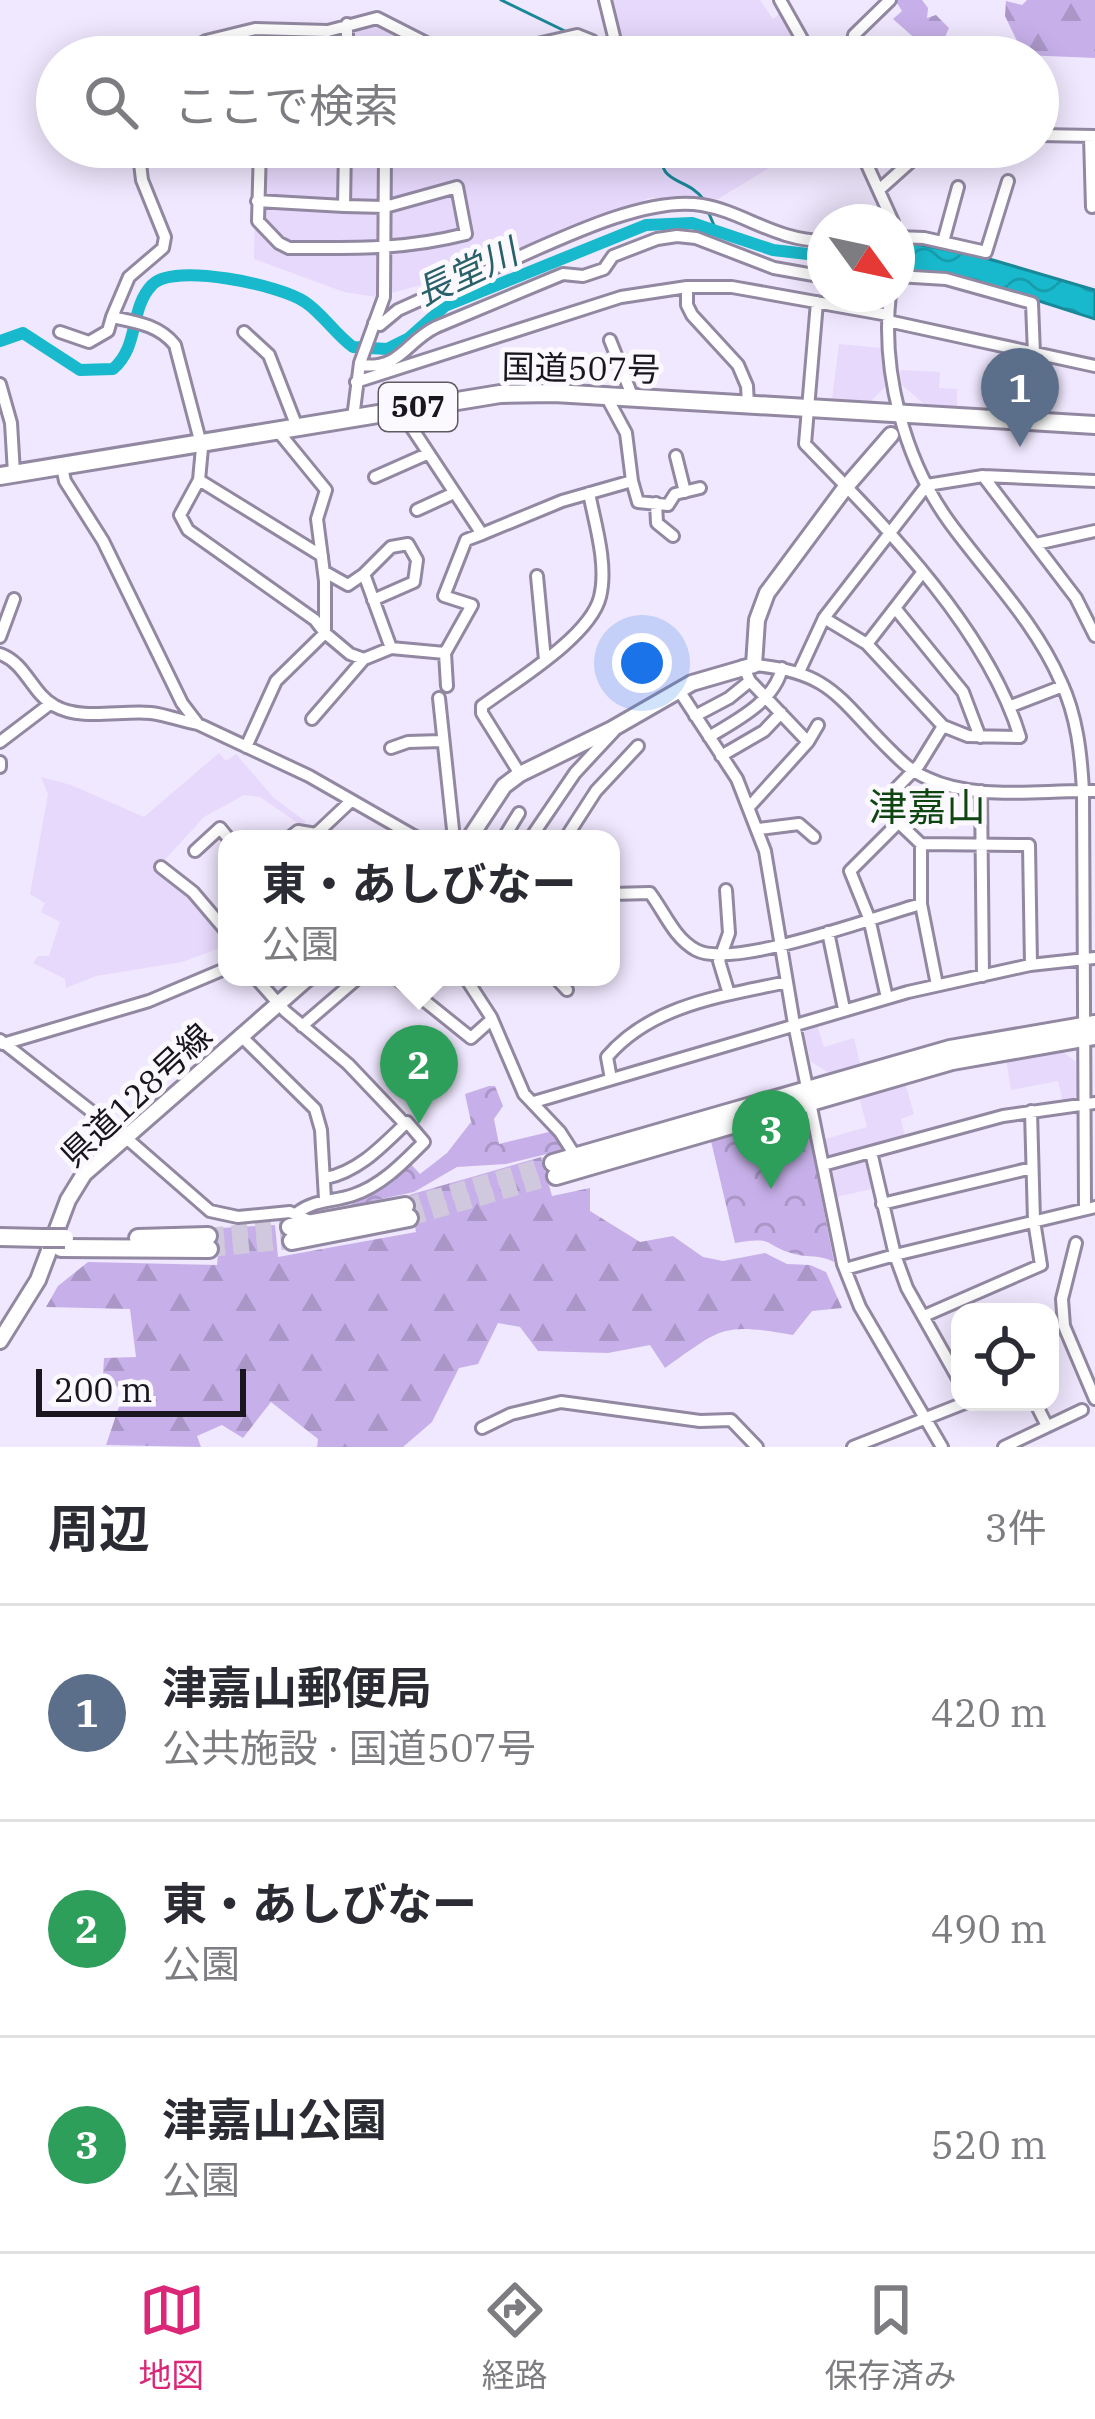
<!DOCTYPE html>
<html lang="ja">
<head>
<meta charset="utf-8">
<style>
	:root { --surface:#fff; --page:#f7f7f7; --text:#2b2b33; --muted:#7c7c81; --line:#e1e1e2; --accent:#db2777 }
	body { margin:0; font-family:"IBM Plex Serif","Noto Sans JP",serif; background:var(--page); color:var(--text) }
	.controls { position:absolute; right:36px; bottom:36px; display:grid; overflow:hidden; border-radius:24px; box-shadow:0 6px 30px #0003 }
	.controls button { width:108px; height:108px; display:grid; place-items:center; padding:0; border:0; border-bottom:3px solid var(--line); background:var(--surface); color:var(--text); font:60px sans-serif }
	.compass { position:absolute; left:807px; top:204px; width:108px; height:108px; border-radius:50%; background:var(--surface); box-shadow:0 6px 30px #0003; rotate:123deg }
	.scale { position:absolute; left:36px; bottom:30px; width:210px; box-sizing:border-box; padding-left:12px; border:6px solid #1a161f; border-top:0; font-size:33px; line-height:42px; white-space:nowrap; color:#1a161f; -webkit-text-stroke:9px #fbf9fe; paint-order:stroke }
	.you { position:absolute; left:642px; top:663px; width:42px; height:42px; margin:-30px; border:9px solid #fff; border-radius:50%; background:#1a73e8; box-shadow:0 0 0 18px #1a73e833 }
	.badge { display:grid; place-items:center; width:78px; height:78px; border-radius:50%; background:var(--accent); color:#fff; font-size:39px; font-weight:700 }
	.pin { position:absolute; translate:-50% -99px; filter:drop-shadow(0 3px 6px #0008) }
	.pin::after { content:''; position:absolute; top:63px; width:42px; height:36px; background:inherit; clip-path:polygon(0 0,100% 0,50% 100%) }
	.popup { position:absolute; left:218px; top:830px; width:402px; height:156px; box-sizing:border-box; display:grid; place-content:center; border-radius:24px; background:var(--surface); filter:drop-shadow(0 3px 9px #0005); font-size:39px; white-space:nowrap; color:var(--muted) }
	.popup b { font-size:45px; color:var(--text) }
	.popup::after { content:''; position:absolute; left:50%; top:100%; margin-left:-24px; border:24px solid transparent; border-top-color:var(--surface) }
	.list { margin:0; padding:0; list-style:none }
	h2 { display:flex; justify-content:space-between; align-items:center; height:156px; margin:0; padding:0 48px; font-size:51px }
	h2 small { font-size:39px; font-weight:400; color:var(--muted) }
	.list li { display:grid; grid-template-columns:78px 1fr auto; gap:36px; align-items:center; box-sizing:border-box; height:216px; padding:0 48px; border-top:3px solid var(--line) }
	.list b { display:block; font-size:45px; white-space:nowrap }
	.list p { margin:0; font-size:39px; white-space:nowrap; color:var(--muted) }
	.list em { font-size:39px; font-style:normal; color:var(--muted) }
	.icon { flex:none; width:66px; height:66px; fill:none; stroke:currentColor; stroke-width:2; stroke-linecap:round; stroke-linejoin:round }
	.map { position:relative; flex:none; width:1095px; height:1447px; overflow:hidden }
	.search { position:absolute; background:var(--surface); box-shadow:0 6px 30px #0003; left:36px; right:36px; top:36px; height:132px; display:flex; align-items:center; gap:30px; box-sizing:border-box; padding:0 42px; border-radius:66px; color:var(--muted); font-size:45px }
	.sheet { height:804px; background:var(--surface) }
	nav { display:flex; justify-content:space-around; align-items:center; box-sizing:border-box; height:168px; border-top:3px solid var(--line); background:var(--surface); font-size:33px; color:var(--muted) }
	nav a { display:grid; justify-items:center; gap:6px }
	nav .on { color:var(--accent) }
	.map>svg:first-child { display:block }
</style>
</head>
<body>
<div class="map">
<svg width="1095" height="1447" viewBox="0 0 1095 1447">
	<defs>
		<pattern id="forest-firs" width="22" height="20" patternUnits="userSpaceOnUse" patternTransform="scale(3)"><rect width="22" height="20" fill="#c7b0e9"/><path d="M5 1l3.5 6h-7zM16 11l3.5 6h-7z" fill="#aa97c7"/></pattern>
		<pattern id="park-crowns" width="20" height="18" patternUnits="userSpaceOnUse" patternTransform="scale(3)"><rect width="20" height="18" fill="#c7b0e9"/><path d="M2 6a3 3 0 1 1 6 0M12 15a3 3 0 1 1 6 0" fill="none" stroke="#aa97c7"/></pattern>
		<pattern id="water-waves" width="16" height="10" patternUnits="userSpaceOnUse" patternTransform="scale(3)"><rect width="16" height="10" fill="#18b9cc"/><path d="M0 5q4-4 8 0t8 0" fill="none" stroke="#169eaf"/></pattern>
	</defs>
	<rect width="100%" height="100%" fill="#f0e8fe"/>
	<!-- built -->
	<path fill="#e7d9fc" d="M608,0H760L773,19L782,12L807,57H622Z
		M376,24L458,57H257L255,33Z
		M256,147H796L797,151L718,199L650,198L479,269L377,297L344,292L254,259Z
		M839,344L881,348L885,387L871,401L832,399Z
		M900,370L940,372L939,388L957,389V407L924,404L902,385Z
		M219,753L226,761L236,754L273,797L306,822L302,826L260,797L244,795L204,817L162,863L227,936L223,947L182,962L96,976L66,988L65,979L33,963L38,956H49L60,922L41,912L45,903L30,894L48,794L41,777L71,785L144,817Z
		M816,1022L824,1047L854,1038L860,1064L829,1073L810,1061L804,1030L807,1024Z
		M1061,1050L1076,1062L1077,1095L1071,1102L1063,1103L1058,1081L1011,1090L1006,1059Z
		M905,1083L914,1114L901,1119L905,1137L834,1158L828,1155L825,1139L867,1127L859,1096Z
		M867,1158L875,1188L837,1197L832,1173L835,1168Z"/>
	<!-- forest -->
	<path fill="url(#forest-firs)" d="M895,0H922L928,8L927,18L936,15L949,28L936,57L893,19L902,11Z
		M1027,0H1095V58L1023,55L1013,49L1018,43L1005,16L1006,1L1022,5Z
		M541,1157L552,1196L590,1188V1211L640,1242L673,1236L703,1257L723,1261L765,1253L787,1264L810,1265L826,1272L842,1308L812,1311L793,1335C722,1323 723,1327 665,1368L650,1345L608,1353L538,1351L520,1327L498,1323L478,1364L459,1368L432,1422L403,1447H317L318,1439L271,1402L243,1438L222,1425L197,1436L201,1447L106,1445L124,1392L103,1375L104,1358L136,1357L130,1309L46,1307L58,1286L88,1262L217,1265L220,1228L275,1225L278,1257L416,1232L409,1195Z"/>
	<!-- park -->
	<path fill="url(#park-crowns)" d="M489,1086H495L503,1106L494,1119L499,1144L553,1131L567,1149L506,1164L457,1167L414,1192L349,1206L408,1161L420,1174L447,1153L471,1122L465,1094Z
		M788,1118L808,1129L834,1262C819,1254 809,1258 794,1254C762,1245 777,1236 735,1243L711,1141Z"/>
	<!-- water -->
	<path fill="url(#water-waves)" stroke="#198898" stroke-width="3" d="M901,241L979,256L1095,290V319L1036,300L900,273Z"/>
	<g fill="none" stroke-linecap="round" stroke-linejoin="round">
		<!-- stream -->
		<path stroke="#198898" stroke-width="3" d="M501,0L569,33
			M662,147C657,188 685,174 704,200
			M707,209L716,230"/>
		<!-- river -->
		<path stroke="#18b9cc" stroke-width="12" d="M0,341L23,333L80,370L113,369C140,346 129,309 152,285C173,262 281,285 305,302C323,314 335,334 353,347L387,349L409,338L445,306L646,225L692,223L773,250L825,256"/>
		<!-- highway-tunnel -->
		<path stroke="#d0c8dd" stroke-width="16" stroke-dasharray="16 8" stroke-linecap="butt" d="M405,1206L553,1163
			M409,1218L556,1176
			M208,1236L290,1227
			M209,1249L292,1241"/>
		<defs>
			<path id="minor" d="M605,0L619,57
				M780,0L812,57
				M177,57L206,41L255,29L328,31L377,18L430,45L471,57
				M347,57V24
				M481,57L577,35L592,41L604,57
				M851,57L854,35L890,0
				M1038,135L1095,136
				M1090,136L1092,207
				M138,147L142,180L165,237L163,248L129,277L112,317C136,322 159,325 175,345L202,448L199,480L180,515L188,530L315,620L325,633L276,681L246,747
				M260,147L258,221L279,243L289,248C353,248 403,250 466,234L457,187L385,207L344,206L345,147
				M859,147L893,222
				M800,155L814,147
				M880,189L927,147
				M257,201L344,206
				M897,237L924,238L986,252L1008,181
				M943,242L958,187
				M897,276L946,279L1032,303L1034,354
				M687,287V305L692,315L738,365L747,386L748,405
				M817,302L805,444C883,524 987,628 1020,737L968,736L943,726L919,765L880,805L921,844L1029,845L1031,965
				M888,321L1095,366
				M374,323L380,325L398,310L451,286L462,273L475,276C535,252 639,194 702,205C744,212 775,241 825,241
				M60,332L89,342L108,331L112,317
				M244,332L269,355L297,427
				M610,340L633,398
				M360,365C401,370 405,342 436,327L563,274L583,276L604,269L613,256L657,239L677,236L696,238L774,268L825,277
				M356,382L621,297L687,287H732L888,315
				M0,384L11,423L14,473
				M400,410L482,534L562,501L632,481L626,433L606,396
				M353,418L360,363L384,297L385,147
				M277,430L326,490L317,519L325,581V633L350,654L364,659L391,648L445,653L447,686
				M676,456L685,492
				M62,467L65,481L103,541L182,703L198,724L309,776L419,839
				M983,476L1076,598L1095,636
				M375,477L427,454
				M199,480L322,556
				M632,481L638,502L668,505L675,494L700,488
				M656,503L657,523L673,536
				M417,510L454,493
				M1036,544L1095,531
				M325,572L348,585L364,574
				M537,576L545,660
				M373,600L414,582L417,560L408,544L391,547L364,574L391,648
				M895,608L963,692L980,737
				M824,618L867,644L922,573
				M0,637L14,599
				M867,644L943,726
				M445,653L472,605L444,596L466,540L482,534
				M0,654C26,663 32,694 55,706C81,721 121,710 151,713C167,715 182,721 198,724
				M754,665C832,672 839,700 890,750C901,761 912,772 927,778C973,800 1033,791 1083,791C1081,754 1077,716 1061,682C1035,622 988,575 950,523C904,460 881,371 890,294
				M743,666L750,681L808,742L750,806
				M799,672L824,618L927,485L983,476L1095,481
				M680,692L737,779L765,851L794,1024L843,1264L860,1307L942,1447
				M439,698L454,839
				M1011,706L1063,686
				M695,716L729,698L750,681
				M312,719L364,659
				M709,737C737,720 774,702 782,668
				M0,742L50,704
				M808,742L818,725
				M391,748L408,742L441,741
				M721,756L764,731L781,713
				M0,762V767
				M520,774L482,713V706C514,682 590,637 600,597C608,565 595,524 589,493
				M981,791L983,976
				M759,829L799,824L814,837
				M288,839L298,831L316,834L351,801
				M503,839L519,813
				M530,839L575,773L614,731
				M565,839L596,791L638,746
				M921,844V904L937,985
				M195,851L220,828L229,839
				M161,867L193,892L227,932
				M726,890L729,933L719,961L729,994
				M611,894L650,893C665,913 674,938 696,950C733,970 877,916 921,904
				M828,932L844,1009
				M255,977L285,1011L348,1064L405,1124C381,1147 359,1171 326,1178
				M395,977L471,1038L491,1020
				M465,977L491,1017L524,1094L560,1132L576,1157
				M555,977L567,990
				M887,998L869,918L850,871L899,822
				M302,1026L359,977
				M240,1035L315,1109L321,1130L325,1199
				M0,1040L132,1143L210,1211L238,1217L290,1212L310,1221
				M3,1044L149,1001L227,968
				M611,1079L607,1057C651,1005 722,996 787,982
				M534,1102L908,992L1030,965L1095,958
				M871,1152L895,1255L1095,1207
				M823,1165L1003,1116L1095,1103
				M882,1204L1032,1168
				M1085,1209L1083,791H1095
				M297,1213C315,1199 333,1202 353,1195C381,1186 403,1163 424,1142L407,1122
				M1076,1243L1062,1299L1064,1326L1095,1399
				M845,1269L895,1255L907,1288L960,1382
				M924,1316L1041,1265L1034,1221L1031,1111
				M1035,1402L1047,1426
				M482,1428L511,1414L561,1402L700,1421L731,1420L757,1447
				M853,1447L967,1402
				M1004,1447L1082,1410"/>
			<path id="major" d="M469,839L504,786L520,774L612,729L692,683L754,665L757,620L767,593L845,488L891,435
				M0,1341L38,1280L68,1200L84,1174L309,977"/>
			<path id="highway" d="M0,476L500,394L554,393L1095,425
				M553,1163L950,1049L1095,1024
				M556,1176L952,1061L1095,1036
				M290,1227L405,1206
				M0,1237L43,1238
				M138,1238L208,1236
				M292,1241L409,1218
				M61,1248L209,1249"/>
		</defs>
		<!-- minor casing -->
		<use href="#minor" stroke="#9288a1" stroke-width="16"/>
		<!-- major casing -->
		<use href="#major" stroke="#9288a1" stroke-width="20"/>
		<!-- highway casing -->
		<use href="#highway" stroke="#9288a1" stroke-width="22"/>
		<!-- minor -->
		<use href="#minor" stroke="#fff" stroke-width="10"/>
		<!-- major -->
		<use href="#major" stroke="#fff" stroke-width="14"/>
		<!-- highway -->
		<use href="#highway" stroke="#fff" stroke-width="16"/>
		<defs>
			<path id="highway-bridge" d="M43,1238H65"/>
		</defs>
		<!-- highway-bridge casing -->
		<use href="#highway-bridge" stroke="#9288a1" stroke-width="22" stroke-linecap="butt"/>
		<!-- highway-bridge -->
		<use href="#highway-bridge" stroke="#fff" stroke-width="16"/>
	</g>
	<g text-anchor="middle" stroke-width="10" stroke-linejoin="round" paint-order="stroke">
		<!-- shield labels -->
		<rect fill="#fbf9fe" stroke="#5e5a62" stroke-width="3" x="379" y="383" width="78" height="48" rx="9"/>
		<g font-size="30" font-weight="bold" fill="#1a161f">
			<text x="418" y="417">507</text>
		</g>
		<!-- street labels -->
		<g font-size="33" fill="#1a161f" stroke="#fbf9fe">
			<text transform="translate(581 368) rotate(1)" y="12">国道507号</text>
			<text transform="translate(136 1095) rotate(-43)" y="12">県道128号線</text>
		</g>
		<!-- water labels -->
		<g font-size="36" font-style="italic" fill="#286169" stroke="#fbf9fe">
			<text transform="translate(466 272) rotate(-25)" y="13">長堂川</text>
		</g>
		<!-- quarter labels -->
		<g font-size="39" fill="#0e4510" stroke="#fbf9fe">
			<text x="927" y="821">津嘉山</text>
		</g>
	</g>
</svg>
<div class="controls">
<button><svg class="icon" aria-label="locate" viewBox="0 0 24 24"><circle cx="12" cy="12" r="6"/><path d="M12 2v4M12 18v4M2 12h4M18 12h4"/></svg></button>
</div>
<svg class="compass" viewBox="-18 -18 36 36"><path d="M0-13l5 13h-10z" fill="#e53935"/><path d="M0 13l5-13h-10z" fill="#7c7c81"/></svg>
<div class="scale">200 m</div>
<div class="you"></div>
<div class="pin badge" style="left:1020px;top:447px;background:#5c6f8a">1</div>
<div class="pin badge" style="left:419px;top:1124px;background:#2e9e5b">2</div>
<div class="popup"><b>東・あしびなー</b>公園</div>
<div class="pin badge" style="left:771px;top:1189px;background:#2e9e5b">3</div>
<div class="search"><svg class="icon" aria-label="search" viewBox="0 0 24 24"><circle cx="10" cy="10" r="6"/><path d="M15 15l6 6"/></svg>ここで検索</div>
</div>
<section class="sheet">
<h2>周辺<small>3件</small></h2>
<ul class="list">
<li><span class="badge" style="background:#5c6f8a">1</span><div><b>津嘉山郵便局</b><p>公共施設 · 国道507号</p></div><em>420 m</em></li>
<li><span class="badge" style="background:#2e9e5b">2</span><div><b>東・あしびなー</b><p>公園</p></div><em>490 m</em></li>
<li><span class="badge" style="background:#2e9e5b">3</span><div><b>津嘉山公園</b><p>公園</p></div><em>520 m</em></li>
</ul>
</section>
<nav>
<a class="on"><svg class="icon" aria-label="map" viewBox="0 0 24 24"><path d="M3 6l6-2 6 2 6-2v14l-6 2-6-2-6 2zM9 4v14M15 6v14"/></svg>地図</a>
<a><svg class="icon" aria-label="directions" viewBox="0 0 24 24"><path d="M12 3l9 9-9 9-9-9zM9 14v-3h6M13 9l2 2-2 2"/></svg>経路</a>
<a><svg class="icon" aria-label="saved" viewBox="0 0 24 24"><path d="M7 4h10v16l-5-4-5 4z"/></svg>保存済み</a>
</nav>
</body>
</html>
